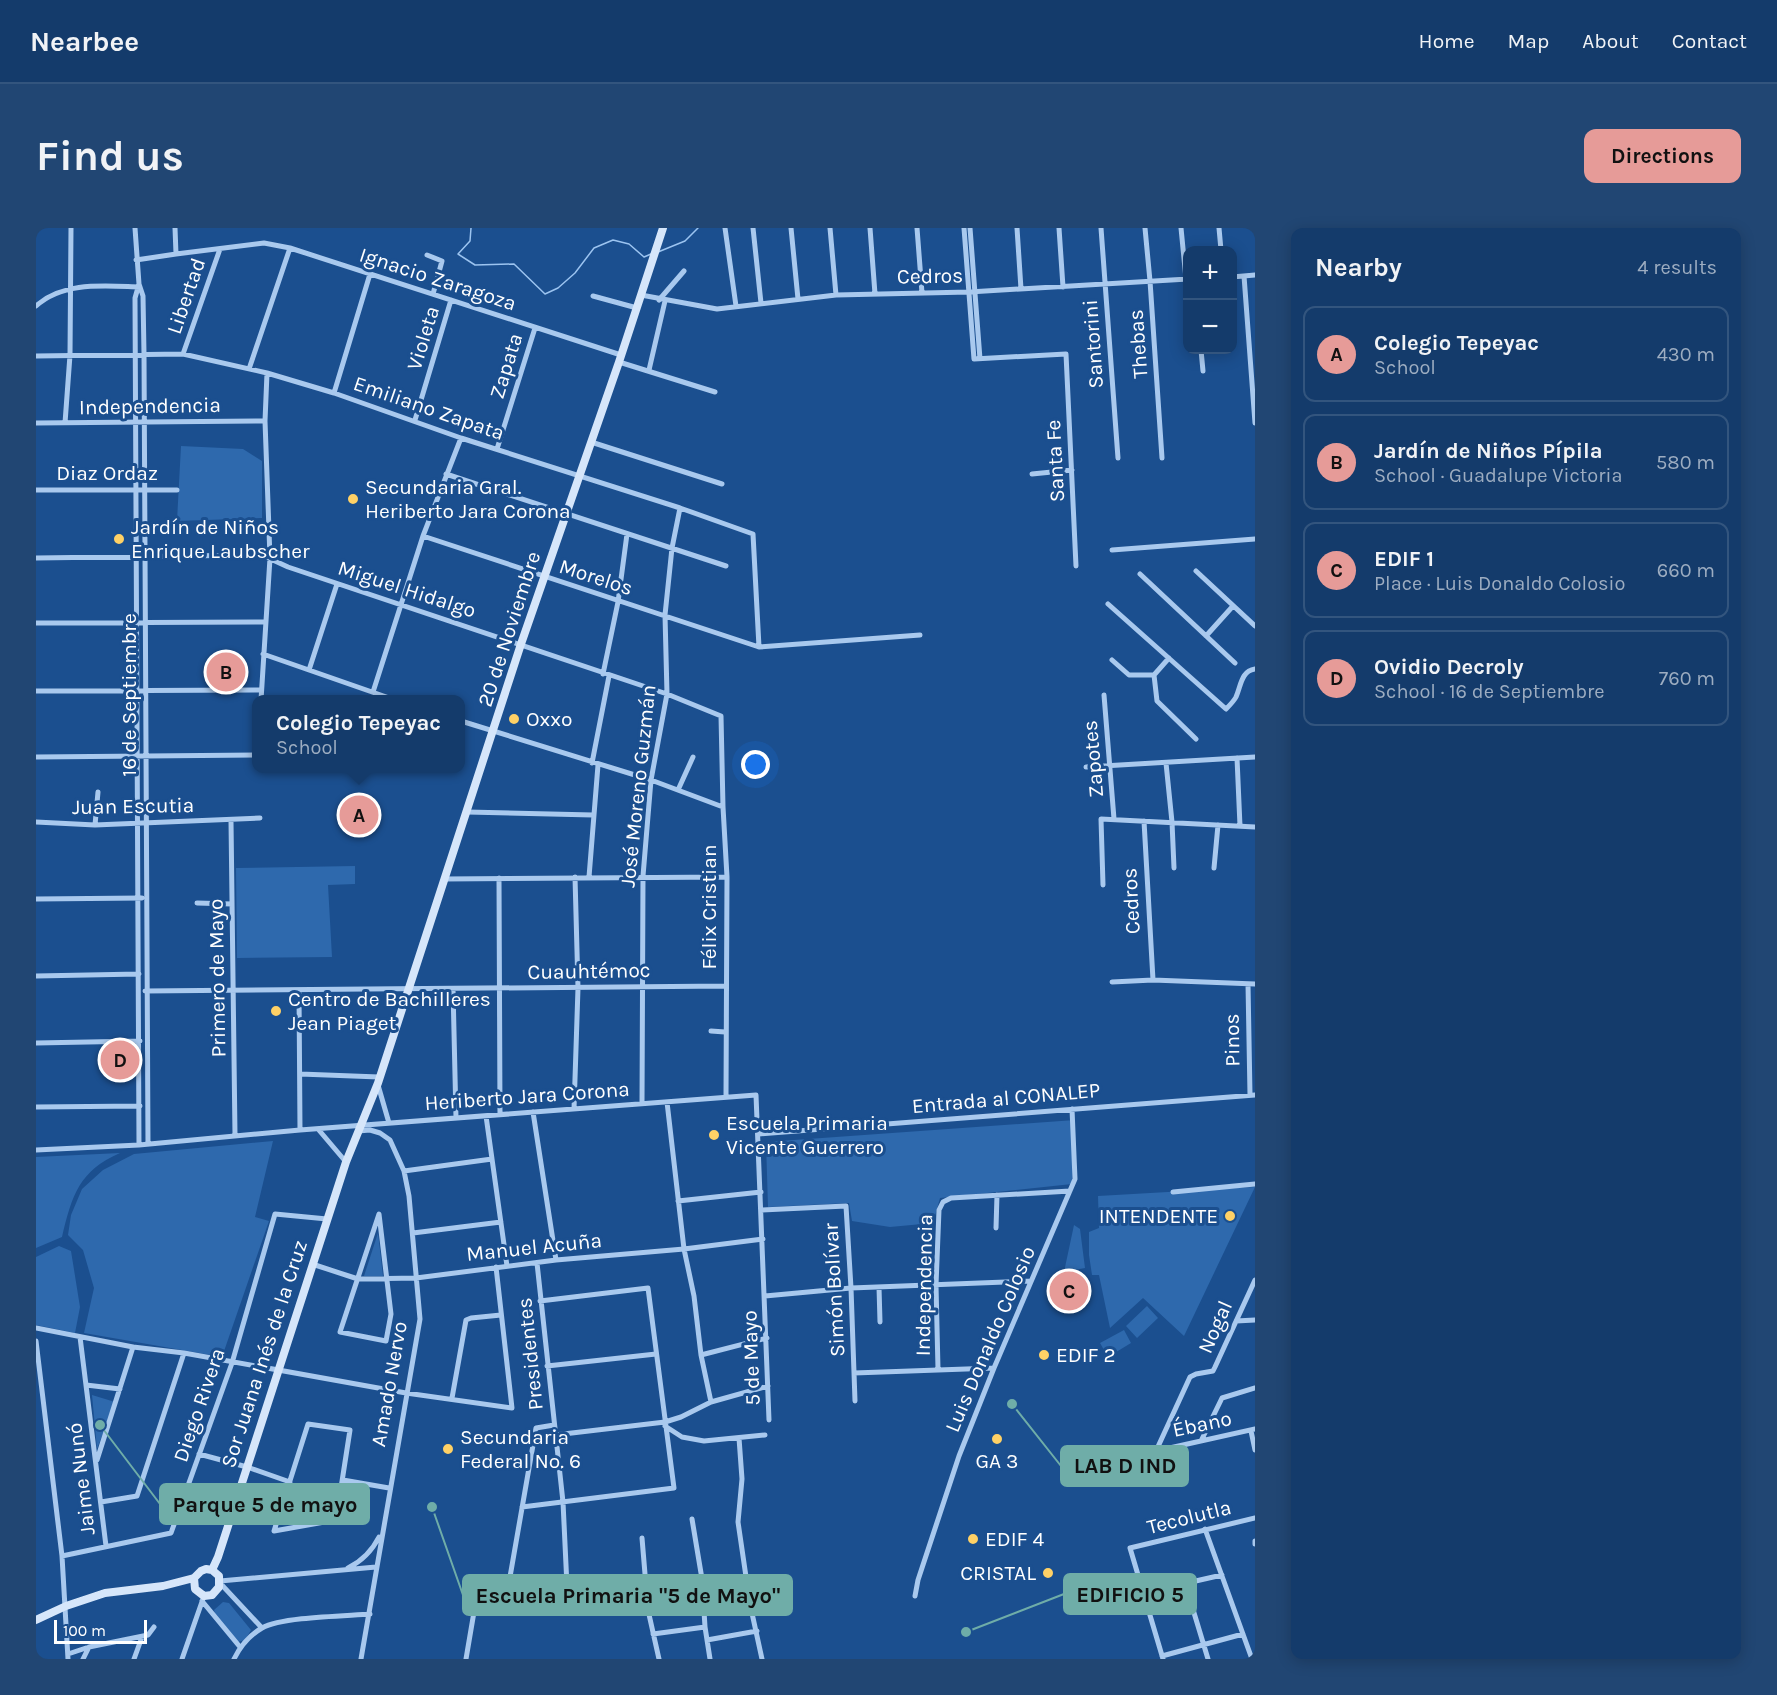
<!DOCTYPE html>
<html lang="en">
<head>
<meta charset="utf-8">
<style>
	:root { --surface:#143b6b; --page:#214673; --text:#f1f3f6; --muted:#9dadc1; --line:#33557e; --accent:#e69b98 }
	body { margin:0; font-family:Karla,sans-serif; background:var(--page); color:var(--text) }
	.controls { position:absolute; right:18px; top:18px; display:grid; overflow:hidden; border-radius:12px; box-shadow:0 3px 15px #0003 }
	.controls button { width:54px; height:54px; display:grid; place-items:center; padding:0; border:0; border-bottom:2px solid var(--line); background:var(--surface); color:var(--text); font:30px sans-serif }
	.scale { position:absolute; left:18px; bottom:15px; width:93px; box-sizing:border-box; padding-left:6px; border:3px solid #fff; border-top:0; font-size:16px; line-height:21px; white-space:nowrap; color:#fff; -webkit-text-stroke:4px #1b4f8f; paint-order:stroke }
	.you { position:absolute; left:720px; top:537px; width:21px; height:21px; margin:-15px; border:4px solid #fff; border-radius:50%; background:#1a73e8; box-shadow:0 0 0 9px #1a73e833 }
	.badge { display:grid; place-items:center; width:39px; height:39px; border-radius:50%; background:var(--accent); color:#111; font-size:20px; font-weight:700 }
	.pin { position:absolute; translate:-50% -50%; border:3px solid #fff; box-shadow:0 2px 6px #0006 }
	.popup { position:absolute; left:216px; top:467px; width:213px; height:78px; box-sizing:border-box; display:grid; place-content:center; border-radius:12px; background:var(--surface); filter:drop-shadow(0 2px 4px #0005); font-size:20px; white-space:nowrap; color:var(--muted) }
	.popup b { font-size:22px; color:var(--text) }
	.popup::after { content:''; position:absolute; left:50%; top:100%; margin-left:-12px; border:12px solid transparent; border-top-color:var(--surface) }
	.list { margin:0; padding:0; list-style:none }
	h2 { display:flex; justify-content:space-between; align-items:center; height:78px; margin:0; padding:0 24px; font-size:26px }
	h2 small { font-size:20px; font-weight:400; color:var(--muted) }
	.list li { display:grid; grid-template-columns:39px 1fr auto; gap:18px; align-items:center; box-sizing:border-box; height:96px; margin:0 12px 12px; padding:0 12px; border:2px solid var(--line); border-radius:12px }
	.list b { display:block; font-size:22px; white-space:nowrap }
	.list p { margin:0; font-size:20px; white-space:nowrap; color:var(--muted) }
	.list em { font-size:20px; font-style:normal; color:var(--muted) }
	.map { position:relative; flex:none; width:1219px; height:1431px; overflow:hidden; border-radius:12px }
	header { display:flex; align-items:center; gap:36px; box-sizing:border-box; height:84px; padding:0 30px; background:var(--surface); border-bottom:2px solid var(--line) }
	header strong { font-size:28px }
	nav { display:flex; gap:33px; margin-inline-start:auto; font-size:21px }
	.intro { display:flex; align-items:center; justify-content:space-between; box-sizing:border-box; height:144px; padding:0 36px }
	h1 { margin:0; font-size:42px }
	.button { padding:15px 27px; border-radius:12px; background:var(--accent); color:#111; font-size:21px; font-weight:700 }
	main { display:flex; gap:36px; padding:0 36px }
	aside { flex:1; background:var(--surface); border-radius:12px; box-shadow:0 3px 15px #0003 }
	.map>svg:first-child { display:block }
</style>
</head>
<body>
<header>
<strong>Nearbee</strong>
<nav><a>Home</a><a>Map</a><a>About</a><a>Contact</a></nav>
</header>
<div class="intro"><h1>Find us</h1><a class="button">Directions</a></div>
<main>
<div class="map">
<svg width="1219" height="1431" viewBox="0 0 1219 1431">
	<rect width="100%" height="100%" fill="#1b4f8f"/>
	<!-- green -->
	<path fill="#2e69ad" d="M145,218L207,221L226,233V290L141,293Z
		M319,638V656L292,657L296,729L201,730L200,640Z
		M1039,892L1036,956L904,970L897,995L854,999L816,993L813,975L732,979L730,914Z
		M237,913L219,989L233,993L186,1129L48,1105L58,1060L47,1022L32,1007L35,987L46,961L67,942L98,926Z
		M84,925C43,943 36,967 26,1009L0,1020V929Z
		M1219,959L1148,1108L1107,1070L1074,1100L1063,1047H1056L1053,1027V1004L1063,1000L1062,968Z
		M1038,997L1044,1001L1049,1040L1028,1044Z
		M342,1005L347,1048H328Z
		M23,1018L35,1023L44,1079L39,1105L0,1097V1029Z
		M1111,1078L1122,1090L1101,1110L1090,1098Z
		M1088,1102L1095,1115L1072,1129L1064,1115Z
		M56,1167L79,1174L61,1221Z
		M187,1374L193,1375L215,1402L209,1412L202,1414L179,1386L178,1382Z"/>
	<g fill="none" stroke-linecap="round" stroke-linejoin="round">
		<!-- stream -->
		<path stroke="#9cc4f0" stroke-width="1.5" d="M435,0L434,13L422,26L439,37L478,36L509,66L522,60L539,45L558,20L577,12L593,16L608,29L615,26
			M622,24L649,13L662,0"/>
		<!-- street -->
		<path stroke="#a9c9ee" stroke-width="5" d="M99,0L103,56L107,68L108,126L112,916
			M139,0L140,26
			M689,0L700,78
			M717,0L725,75
			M755,0L762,71
			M794,0L800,67
			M834,0L839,66
			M881,0L886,65
			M928,0L938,131L1030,126L1040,338
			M934,0L944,131
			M981,0L985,61
			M1023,0L1027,59
			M1065,0L1082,230
			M1109,0L1114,53L1126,230
			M1145,0L1150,51
			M1183,0L1185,22
			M391,27L406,33L397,66
			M100,32L140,26L228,15L254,20L585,127
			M1208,48L1219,195
			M1196,49L1219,47
			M103,56L99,70L103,917
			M605,67L681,81L800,67L933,64L1152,51
			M557,68L601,80
			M623,72L648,43
			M0,78C27,53 69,58 104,59
			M1165,122L1167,143
			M147,126L184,21
			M0,128L147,126L231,145L298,165L425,210L644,280L717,306L723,419
			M583,134L679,164
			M213,141L254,20
			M613,142L629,73
			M298,165L334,46
			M379,192L415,72
			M0,195L229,193
			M29,195L34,127L35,0
			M555,214L686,256
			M461,221L499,100
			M410,246L690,338
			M996,246L1036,242
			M0,262H141
			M387,308L723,419L884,407
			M1076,322L1219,311
			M0,330L226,327L252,339L631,466L685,488L687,579L691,649L690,869
			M1160,343L1219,398
			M1104,346L1199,435
			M1072,376L1190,481C1194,477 1198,473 1200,469C1205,458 1205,443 1219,441
			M0,395L230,394
			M1170,408L1197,378
			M227,426L359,472
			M1076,432L1093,447H1118L1121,473L1160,511
			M273,442L301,356
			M567,446L582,374L591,306
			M1118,447L1133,430
			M0,463L225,462
			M337,464L387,308L425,210
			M1068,467L1078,591
			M225,472L234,330L229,193L231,145
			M425,493L615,552L687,579
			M0,529L221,527
			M1201,530L1204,598
			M556,535L573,448
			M1130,535L1136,594L1138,640
			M1050,539L1219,529
			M642,562L657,529
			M431,584L557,587
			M195,593L199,907
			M1108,593L1117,752
			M0,594L59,597L224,590
			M59,597L62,564
			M1178,640L1182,597
			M553,649L562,537
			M463,650L464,887
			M408,651L691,649
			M1067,657L1065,591L1219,599
			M0,671L106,670
			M161,675L196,676
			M0,748L103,746
			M1076,754L1117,752L1219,756
			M1212,756L1214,867
			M417,761L420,890
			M109,763L690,758
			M263,763L264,902
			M675,803L689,804
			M0,815L104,813
			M264,846L343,849
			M342,857L353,895
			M631,874L648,1021L658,1068L665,1127L675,1174
			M606,876L607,648L615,552L631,466L629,387L636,320L644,280
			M0,879L104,878
			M538,881L542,760L539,649
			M497,884L520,1032
			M450,888L471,1038
			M282,901L310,934
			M322,903L334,902L344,905L354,912L368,943L373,968L384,1091L325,1431
			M723,906L1219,867
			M0,922L103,917L264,902L720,867L733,1192
			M368,943L456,931
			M1137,964L1219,956
			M642,973L725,964
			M725,982L810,978L815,1060L819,1173
			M343,986L355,1086L350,1113L304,1104Z
			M960,1000L961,967
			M377,1005L465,994
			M501,1035L527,1274L531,1358
			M276,1036L322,1051L380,1050L520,1032L648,1021L727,1011
			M843,1059L844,1094
			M729,1068L815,1060L995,1053
			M1200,1093L1219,1092
			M0,1100L97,1119L148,1125L370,1165L476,1180L460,1039
			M44,1109L70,1318
			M0,1113L26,1328L32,1431
			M665,1127L731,1110
			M511,1138L620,1126
			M902,1141L900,1057L903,982L907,974L915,970L1034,963
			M818,1145L958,1140
			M50,1157L84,1161
			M416,1170L430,1092L435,1090L465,1087
			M272,1196L314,1202L300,1292L238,1303Z
			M629,1198L646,1209L668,1213L729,1207
			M1215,1203L1219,1222
			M519,1207L629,1194L645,1189L675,1174L732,1158
			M703,1210L706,1251L702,1294L714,1376L726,1431
			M1165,1213L1186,1170L1219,1160
			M1120,1223L1219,1201
			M163,1226L211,1239L254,1254
			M61,1232L97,1119
			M1103,1235L1120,1223L1154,1149L1160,1146L1177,1143L1179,1139L1219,1052
			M307,1252L353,1260
			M65,1274L101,1268L148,1125
			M486,1279L638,1260L612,1060L504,1073
			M656,1291L666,1351L669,1399L674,1431
			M1169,1301L1216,1431
			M606,1310L612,1382L623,1431
			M1219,1313V1316
			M26,1328L135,1305L196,1135L239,986L291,991
			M312,1340C326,1333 336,1323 343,1309
			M184,1353L340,1339
			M184,1355L226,1400
			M1149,1355L1172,1431
			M1107,1365L1186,1347
			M471,1366L500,1200L518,1197
			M879,1368L882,1352L923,1228L958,1140L1039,951L1036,881
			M166,1373L204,1419
			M691,1378L714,1376
			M617,1406L669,1399
			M671,1412L721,1403
			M32,1426L53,1419L112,1407L118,1399
			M1126,1428L1207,1406
			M47,1431L53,1419
			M98,1431L106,1409
			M146,1431L168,1368
			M198,1431C204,1419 214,1407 226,1400C246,1389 308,1388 334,1386
			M430,1431L439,1378
			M1127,1431L1094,1320L1219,1290"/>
		<!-- secondary -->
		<path stroke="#d6e6fa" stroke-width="8" d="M176,1342L182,1329L310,934L342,855L485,416L583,134L627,0
			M0,1392L30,1378L69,1365L127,1358L158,1350L165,1343L170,1341L176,1342L183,1348V1359L176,1367L168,1368L159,1361L158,1350"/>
	</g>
	<!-- markers -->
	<g fill="#ffd166" stroke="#1b4f8f" stroke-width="2">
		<circle cx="317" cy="271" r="6"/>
		<circle cx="83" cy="311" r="6"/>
		<circle cx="478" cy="491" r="6"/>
		<circle cx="240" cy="783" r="6"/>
		<circle cx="678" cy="907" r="6"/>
		<circle cx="1194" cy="988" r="6"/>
		<circle cx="1008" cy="1127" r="6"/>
		<circle cx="961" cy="1211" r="6"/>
		<circle cx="412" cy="1221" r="6"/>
		<circle cx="937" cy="1311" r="6"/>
		<circle cx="1012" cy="1345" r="6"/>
	</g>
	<g text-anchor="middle" stroke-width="6" stroke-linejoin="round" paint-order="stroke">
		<!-- street labels -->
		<g font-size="21" fill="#fff" stroke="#1b4f8f">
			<text transform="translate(894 48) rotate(-1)" y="7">Cedros</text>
			<text transform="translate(402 51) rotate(18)" y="7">Ignacio Zaragoza</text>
			<text transform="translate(150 68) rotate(-71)" y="7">Libertad</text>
			<text transform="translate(387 110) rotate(-73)" y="7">Violeta</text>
			<text transform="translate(1057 116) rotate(-94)" y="7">Santorini</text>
			<text transform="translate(1102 116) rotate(-94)" y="7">Thebas</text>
			<text transform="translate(470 138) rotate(-73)" y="7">Zapata</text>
			<text transform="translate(114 178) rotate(-1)" y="7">Independencia</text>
			<text transform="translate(393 180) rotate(19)" y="7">Emiliano Zapata</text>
			<text transform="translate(1019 233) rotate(-93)" y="7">Santa Fe</text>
			<text x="71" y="252">Diaz Ordaz</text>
			<text transform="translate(560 349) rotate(18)" y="7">Morelos</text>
			<text transform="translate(371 361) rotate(18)" y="7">Miguel Hidalgo</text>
			<text transform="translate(473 401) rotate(-72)" y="7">20 de Noviembre</text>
			<text transform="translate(93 467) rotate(-90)" y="7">16 de Septiembre</text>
			<text transform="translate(1057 531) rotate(-95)" y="7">Zapotes</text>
			<text transform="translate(602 558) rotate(-84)" y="7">José Moreno Guzmán</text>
			<text transform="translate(97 578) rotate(-1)" y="7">Juan Escutia</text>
			<text transform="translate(1095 673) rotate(-93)" y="7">Cedros</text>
			<text transform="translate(673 679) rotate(-90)" y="7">Félix Cristian</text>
			<text transform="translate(553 743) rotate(-1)" y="7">Cuauhtémoc</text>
			<text transform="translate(181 750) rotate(-91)" y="7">Primero de Mayo</text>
			<text transform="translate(1196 812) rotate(-91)" y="7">Pinos</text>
			<text transform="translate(491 868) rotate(-4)" y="7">Heriberto Jara Corona</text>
			<text transform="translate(970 870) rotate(-5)" y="7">Entrada al CONALEP</text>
			<text transform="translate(498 1019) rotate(-6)" y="7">Manuel Acuña</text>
			<text transform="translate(888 1057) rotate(-89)" y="7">Independencia</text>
			<text transform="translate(798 1062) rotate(-93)" y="7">Simón Bolívar</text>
			<text transform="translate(1179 1099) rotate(-66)" y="7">Nogal</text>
			<text transform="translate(954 1111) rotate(-67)" y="7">Luis Donaldo Colosio</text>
			<text transform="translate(228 1126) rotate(-72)" y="7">Sor Juana Inés de la Cruz</text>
			<text transform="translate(494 1126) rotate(-96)" y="7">Presidentes</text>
			<text transform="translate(715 1130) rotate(-92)" y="7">5 de Mayo</text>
			<text transform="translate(353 1156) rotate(-80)" y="7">Amado Nervo</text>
			<text transform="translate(163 1177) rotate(-71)" y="7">Diego Rivera</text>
			<text transform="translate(1166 1196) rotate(-12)" y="7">Ébano</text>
			<text transform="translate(45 1251) rotate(-97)" y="7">Jaime Nunó</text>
			<text transform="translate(1153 1289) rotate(-14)" y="7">Tecolutla</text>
		</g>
		<!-- poi labels -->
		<g font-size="21" fill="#fff" stroke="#1b4f8f" text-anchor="start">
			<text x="329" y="266">Secundaria Gral.<tspan x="329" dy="24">Heriberto Jara Corona</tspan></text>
			<text x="95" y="306">Jardín de Niños<tspan x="95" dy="24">Enrique Laubscher</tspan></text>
			<text x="490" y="498">Oxxo</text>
			<text x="252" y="778">Centro de Bachilleres<tspan x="252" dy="24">Jean Piaget</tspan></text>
			<text x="690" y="902">Escuela Primaria<tspan x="690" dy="24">Vicente Guerrero</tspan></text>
			<text x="1182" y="995" text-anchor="end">INTENDENTE</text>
			<text x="1020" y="1134">EDIF 2</text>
			<text x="424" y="1216">Secundaria<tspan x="424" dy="24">Federal No. 6</tspan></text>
			<text x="961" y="1240" text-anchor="middle">GA 3</text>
			<text x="949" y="1318">EDIF 4</text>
			<text x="1000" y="1352" text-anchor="end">CRISTAL</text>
		</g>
	</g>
	<!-- callouts -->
	<path fill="none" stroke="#6fada8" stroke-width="2" d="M976 1176L1025 1238M64 1197L124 1276M930 1404L1028 1366M396 1279L427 1367"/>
	<g fill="#6fada8" stroke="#1b4f8f" stroke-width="2">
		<circle cx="976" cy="1176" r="6"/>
		<circle cx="64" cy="1197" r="6"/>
		<circle cx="930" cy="1404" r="6"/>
		<circle cx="396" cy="1279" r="6"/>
	</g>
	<g fill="#6fada8" stroke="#6fada8" stroke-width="2">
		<rect x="1025" y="1218" width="127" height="40" rx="6"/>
		<rect x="124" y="1256" width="209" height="40" rx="6"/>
		<rect x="1028" y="1346" width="132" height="40" rx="6"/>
		<rect x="427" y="1347" width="329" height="40" rx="6"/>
	</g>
	<g font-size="22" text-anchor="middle" font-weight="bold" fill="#111">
		<text x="1089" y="1245">LAB D IND</text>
		<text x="229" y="1284">Parque 5 de mayo</text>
		<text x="1094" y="1374">EDIFICIO 5</text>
		<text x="592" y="1375">Escuela Primaria "5 de Mayo"</text>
	</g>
</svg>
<div class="controls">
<button>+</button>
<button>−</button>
</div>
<div class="scale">100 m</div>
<div class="you"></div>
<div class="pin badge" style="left:323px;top:587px">A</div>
<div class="popup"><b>Colegio Tepeyac</b>School</div>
<div class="pin badge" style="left:190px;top:444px">B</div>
<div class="pin badge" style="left:1033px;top:1063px">C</div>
<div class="pin badge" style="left:84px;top:832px">D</div>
</div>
<aside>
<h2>Nearby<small>4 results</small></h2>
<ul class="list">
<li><span class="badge">A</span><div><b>Colegio Tepeyac</b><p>School</p></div><em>430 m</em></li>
<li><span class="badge">B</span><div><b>Jardín de Niños Pípila</b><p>School · Guadalupe Victoria</p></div><em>580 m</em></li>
<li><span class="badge">C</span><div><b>EDIF 1</b><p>Place · Luis Donaldo Colosio</p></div><em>660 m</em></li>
<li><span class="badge">D</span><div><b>Ovidio Decroly</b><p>School · 16 de Septiembre</p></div><em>760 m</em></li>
</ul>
</aside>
</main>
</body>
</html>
